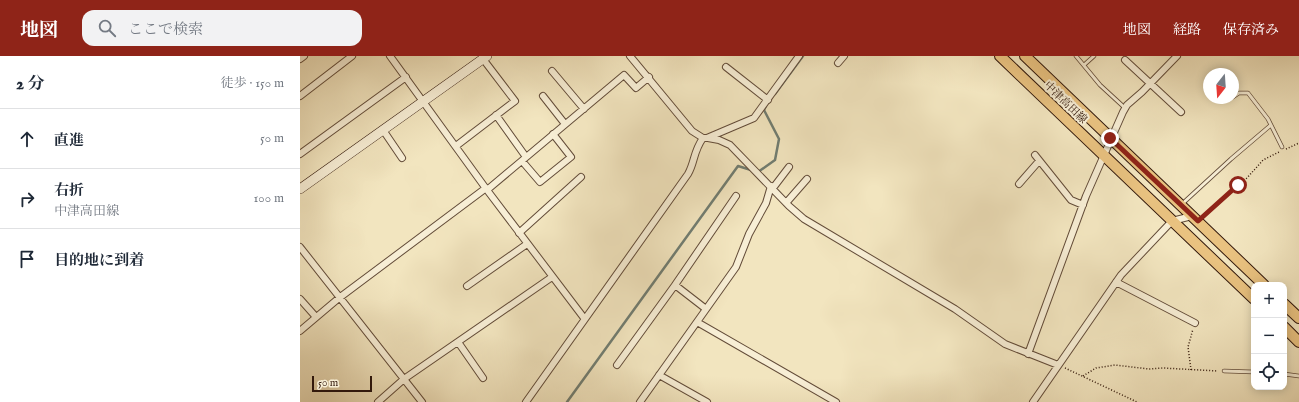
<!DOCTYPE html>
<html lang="ja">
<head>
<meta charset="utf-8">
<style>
	:root { --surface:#fff; --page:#f2f2f3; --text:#1f2937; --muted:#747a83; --line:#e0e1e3; --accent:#8f2418 }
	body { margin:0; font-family:"IM FELL English","Noto Serif JP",serif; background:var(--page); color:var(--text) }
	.controls { position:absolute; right:12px; bottom:12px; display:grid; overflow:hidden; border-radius:8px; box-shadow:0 2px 10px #0003 }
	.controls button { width:36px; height:36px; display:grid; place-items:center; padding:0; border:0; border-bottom:1px solid var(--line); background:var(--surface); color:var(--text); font:20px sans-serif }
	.compass { position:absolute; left:903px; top:12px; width:36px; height:36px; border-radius:50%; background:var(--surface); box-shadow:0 2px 10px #0003; rotate:197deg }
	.scale { position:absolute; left:12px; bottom:10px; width:60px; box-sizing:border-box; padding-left:4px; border:2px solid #33190c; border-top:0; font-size:11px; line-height:14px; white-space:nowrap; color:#33190c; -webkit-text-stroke:3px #f7eed5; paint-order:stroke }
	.stop { position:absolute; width:12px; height:12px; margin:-9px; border:3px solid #8f2418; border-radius:50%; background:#fff }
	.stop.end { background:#8f2418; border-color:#fff; box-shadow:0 1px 4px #0008 }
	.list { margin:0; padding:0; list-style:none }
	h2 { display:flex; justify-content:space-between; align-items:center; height:52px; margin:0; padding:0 16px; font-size:17px }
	h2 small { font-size:13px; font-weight:400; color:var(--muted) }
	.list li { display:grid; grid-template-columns:26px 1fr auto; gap:12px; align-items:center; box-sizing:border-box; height:60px; padding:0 16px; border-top:1px solid var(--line) }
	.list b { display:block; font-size:15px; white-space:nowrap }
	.list p { margin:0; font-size:13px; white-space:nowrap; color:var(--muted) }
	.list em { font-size:13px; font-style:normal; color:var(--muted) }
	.icon { flex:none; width:22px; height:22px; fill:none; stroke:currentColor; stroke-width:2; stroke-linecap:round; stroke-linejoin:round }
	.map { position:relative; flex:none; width:999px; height:346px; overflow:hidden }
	header { display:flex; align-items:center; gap:24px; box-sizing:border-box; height:56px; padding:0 20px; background:var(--accent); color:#fff }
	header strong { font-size:19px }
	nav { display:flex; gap:22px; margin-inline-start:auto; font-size:14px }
	.search { width:280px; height:36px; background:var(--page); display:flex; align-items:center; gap:10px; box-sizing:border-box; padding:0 14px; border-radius:12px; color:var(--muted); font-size:15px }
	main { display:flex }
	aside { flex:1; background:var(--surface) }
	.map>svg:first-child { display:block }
</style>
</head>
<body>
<header>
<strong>地図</strong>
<div class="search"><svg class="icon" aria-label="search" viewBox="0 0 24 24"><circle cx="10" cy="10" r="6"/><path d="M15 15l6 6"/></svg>ここで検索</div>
<nav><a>地図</a><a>経路</a><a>保存済み</a></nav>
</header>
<main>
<aside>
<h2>2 分<small>徒歩 · 150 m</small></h2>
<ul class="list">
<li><svg class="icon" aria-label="ahead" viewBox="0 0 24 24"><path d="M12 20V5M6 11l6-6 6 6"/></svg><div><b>直進</b></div><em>50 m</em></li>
<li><svg class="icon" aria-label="right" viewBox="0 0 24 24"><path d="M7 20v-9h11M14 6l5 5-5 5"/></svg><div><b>右折</b><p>中津高田線</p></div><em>100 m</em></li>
<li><svg class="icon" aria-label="arrive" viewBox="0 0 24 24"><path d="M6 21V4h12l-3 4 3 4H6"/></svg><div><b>目的地に到着</b></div></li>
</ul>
</aside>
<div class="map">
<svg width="999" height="346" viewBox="0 0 999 346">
	<rect width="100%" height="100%" fill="#f2e5bf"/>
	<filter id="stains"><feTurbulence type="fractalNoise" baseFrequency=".005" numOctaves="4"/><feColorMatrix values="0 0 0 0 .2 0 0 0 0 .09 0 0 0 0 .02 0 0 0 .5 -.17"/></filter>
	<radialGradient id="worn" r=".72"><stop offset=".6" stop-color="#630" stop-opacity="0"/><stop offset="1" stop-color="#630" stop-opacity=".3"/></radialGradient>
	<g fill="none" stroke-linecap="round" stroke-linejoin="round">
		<!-- stream -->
		<path stroke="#717d71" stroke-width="2.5" d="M475,38L503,0
			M458,116L475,104L479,83L464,54L466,50
			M267,346L438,110L451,114"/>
		<defs>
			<path id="lane" d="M776,0L800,29L825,52
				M784,9L794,0
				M933,41L939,37H948L968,63L982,91
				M882,148L931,103L971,69
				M924,315L954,316
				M984,318L999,320"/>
			<path id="street" d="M90,0L187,134L284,262
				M330,0L392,75L403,82
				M0,3L4,0
				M825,4L881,56
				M538,7L544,0
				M426,11L468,44
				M252,15L284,53
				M0,40L52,0
				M243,40L265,68
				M196,59L226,101
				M83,74L102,102
				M408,82L419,84L430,89L489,150L504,163L655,253L705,288L758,309
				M156,90L215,45L183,3
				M0,98L106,21
				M735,99L771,144L783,149
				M222,105L240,126L271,101L253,78
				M719,128L739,105
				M473,132L489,111
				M187,134L324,19L336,32L349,21
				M486,147L507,123
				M219,177L281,121
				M0,191L122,346
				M816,226L895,267
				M375,229L436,140
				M167,230L227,188
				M0,243L16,261
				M397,266L536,346
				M0,275L39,242L186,132
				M158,286L183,322
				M728,298L786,140L823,56L827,49L842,36L877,0
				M317,309L375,229L406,253
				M359,319L407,346
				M78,346L104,323L252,221
				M226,346L388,118C395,106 393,96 403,82H407L454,62L499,0
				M340,346L436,211L449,178L466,147L471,130
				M733,346L821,219L872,165L892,160"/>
			<path id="secondary" d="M0,133L187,0"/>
			<path id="primary" d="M700,0L954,243
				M725,0L964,229
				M984,248L999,262
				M984,271L999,286"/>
		</defs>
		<!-- lane casing -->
		<use href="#lane" stroke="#634c39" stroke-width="4.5"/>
		<!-- street casing -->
		<use href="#street" stroke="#634c39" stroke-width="8"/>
		<!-- secondary casing -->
		<use href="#secondary" stroke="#33190c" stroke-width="10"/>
		<!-- primary casing -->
		<use href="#primary" stroke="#33190c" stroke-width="12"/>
		<!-- path -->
		<path stroke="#33190c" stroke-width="1.5" stroke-dasharray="1 2" stroke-linecap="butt" d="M986,93L999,87
			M903,160L947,122L963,104L979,96
			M765,312L837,346
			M891,314L888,291L893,273
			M783,320L796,312L815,309L849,313L863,312L918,315"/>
		<!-- lane -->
		<use href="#lane" stroke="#f7eed5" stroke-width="3"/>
		<!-- street -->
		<use href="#street" stroke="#f7eed5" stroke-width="6"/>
		<!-- secondary -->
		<use href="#secondary" stroke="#f7eed5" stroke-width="9"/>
		<!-- primary -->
		<use href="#primary" stroke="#e9c280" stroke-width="10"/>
	</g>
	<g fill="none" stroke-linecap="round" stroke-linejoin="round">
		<!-- route -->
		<path stroke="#8f2418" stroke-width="5" d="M810,82L898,165L938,129"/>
	</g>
	<g text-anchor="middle" stroke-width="4" stroke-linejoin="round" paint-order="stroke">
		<!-- street labels -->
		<g font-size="11" fill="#33190c" stroke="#f7eed5">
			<text transform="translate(766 46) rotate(44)" y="4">中津高田線</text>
		</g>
	</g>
	<rect width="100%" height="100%" filter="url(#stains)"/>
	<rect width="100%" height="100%" fill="url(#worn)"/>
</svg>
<div class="controls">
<button>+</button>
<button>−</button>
<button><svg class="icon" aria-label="locate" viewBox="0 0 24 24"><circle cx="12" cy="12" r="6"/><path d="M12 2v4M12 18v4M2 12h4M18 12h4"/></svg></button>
</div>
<svg class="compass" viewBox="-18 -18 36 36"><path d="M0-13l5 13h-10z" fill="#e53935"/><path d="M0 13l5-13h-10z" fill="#747a83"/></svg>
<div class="scale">50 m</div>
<div class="stop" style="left:938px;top:129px"></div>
<div class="stop end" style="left:810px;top:82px"></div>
</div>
</main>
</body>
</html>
